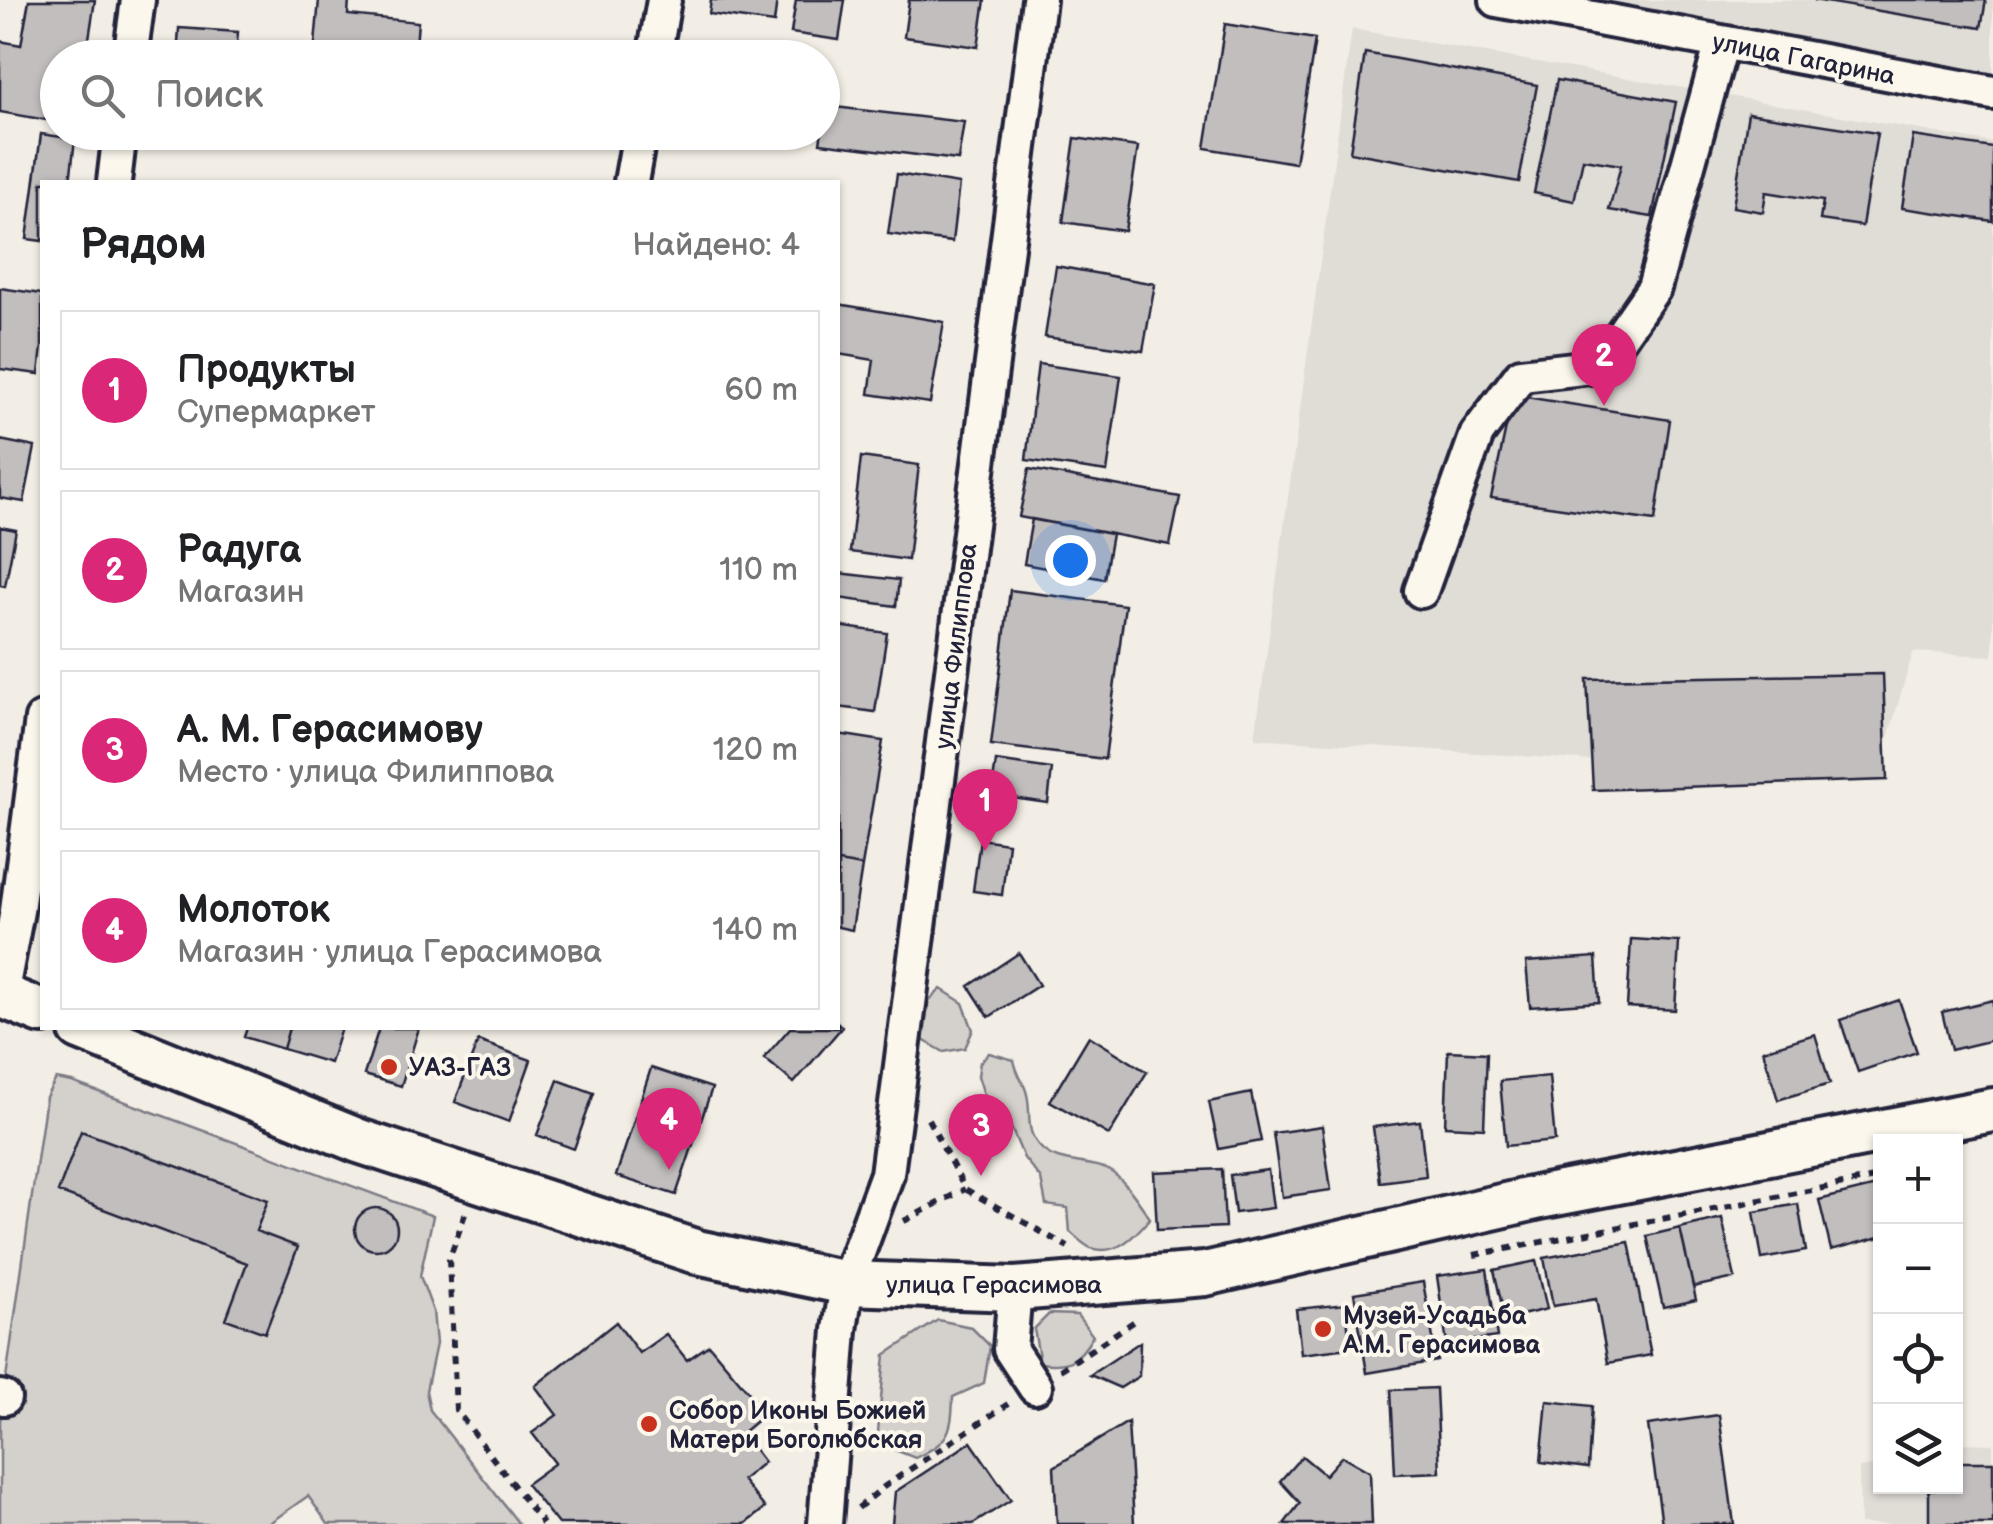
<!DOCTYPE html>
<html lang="ru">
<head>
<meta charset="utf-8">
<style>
	:root { --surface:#fff; --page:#f2f2f2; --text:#202124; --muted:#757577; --line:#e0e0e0; --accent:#db2777 }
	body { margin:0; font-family:"Balsamiq Sans",sans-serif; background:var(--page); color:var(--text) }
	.controls { position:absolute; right:30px; bottom:30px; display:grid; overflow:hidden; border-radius:0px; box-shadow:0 2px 8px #0004 }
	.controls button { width:90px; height:90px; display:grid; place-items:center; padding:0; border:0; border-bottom:2px solid var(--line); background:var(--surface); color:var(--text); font:50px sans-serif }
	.you { position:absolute; left:1070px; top:560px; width:35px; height:35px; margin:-25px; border:8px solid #fff; border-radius:50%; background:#1a73e8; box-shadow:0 0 0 15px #1a73e833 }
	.badge { display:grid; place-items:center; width:65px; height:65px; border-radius:50%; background:var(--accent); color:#fff; font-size:32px; font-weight:700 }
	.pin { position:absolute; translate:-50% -82px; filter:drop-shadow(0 2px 5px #0008) }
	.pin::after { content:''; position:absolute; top:52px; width:35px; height:30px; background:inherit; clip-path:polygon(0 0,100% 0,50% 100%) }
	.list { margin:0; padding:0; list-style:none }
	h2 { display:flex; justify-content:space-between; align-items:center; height:130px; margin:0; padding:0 40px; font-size:42px }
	h2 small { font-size:32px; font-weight:400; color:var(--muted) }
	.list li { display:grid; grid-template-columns:65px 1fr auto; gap:30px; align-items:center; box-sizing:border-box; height:160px; margin:0 20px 20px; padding:0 20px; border:2px solid var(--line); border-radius:0px }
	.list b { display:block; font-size:38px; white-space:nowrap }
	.list p { margin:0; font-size:32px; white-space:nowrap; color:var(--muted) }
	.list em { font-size:32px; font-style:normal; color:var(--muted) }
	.icon { flex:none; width:55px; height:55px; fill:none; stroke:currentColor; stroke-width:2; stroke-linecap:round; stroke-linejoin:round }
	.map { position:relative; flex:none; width:1993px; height:1524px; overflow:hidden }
	.search { position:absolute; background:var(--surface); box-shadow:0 2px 8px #0004; left:40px; top:40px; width:800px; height:110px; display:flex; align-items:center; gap:25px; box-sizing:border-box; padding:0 35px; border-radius:55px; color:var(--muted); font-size:38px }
	.panel { position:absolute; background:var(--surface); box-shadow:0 2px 8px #0004; left:40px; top:180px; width:800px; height:850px; border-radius:0px }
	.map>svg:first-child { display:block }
</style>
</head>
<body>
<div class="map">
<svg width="1993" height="1524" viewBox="0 0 1993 1524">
	<rect width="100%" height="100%" fill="#f2eee5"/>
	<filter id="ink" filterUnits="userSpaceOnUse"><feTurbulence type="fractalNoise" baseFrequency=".01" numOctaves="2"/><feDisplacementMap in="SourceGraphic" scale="20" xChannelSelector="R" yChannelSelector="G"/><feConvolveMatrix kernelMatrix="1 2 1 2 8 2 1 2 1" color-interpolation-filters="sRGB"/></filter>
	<g filter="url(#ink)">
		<!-- built -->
		<path fill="#e0dcd6" d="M1575,0H1993V81Z
			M1352,29L1993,143V656L1913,652L1876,780L1255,738Z
			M1956,1443L1993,1444V1524H1860L1859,1468L1880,1465V1486H1956Z"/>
		<!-- green -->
		<path fill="#d4d1cc" stroke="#7b7a84" stroke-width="2.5" d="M941,989L963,1003L973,1030L965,1048L944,1052L923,1040L922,1007Z
			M989,1053L1014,1060C1016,1071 1021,1079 1025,1088C1034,1109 1022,1129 1041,1148C1057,1165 1088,1160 1108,1170C1125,1179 1139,1203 1150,1218C1136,1235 1116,1257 1091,1248C1085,1246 1076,1237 1070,1232L1068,1208L1046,1205L1041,1179L1024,1158L1007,1118L988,1107L978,1076L980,1062Z
			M56,1079L72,1082L433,1216L420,1276L433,1311L436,1344L426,1391L430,1410L519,1524H328L308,1496L268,1524H0V1421L46,1097Z
			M1049,1314L1077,1315L1093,1336C1078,1361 1069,1367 1040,1363L1034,1329Z
			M938,1320L971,1327L990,1346L984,1383L953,1397C952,1434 948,1442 915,1458L877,1443L885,1355Z"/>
		<!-- building -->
		<path fill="#c2bebe" stroke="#22223b" stroke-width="2.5" d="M29,0H95L86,58H58V122L0,112V41L21,45Z
			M319,0H349L348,15L418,22L415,58L314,55Z
			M711,0H777L774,23L709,14Z
			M796,0H845L839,40L791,33Z
			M909,0H985L978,47L904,37Z
			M1814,0H1986L1981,28Z
			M1225,24L1315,39L1295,163L1205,148Z
			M179,28L238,32L236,58H177Z
			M1365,53L1537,85L1519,182L1350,152Z
			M1557,80L1676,102L1652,217L1609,210L1621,165L1583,159L1574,201L1534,193Z
			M826,106L964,122L958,160L820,143Z
			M1748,113L1877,133L1862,226L1820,220L1823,201L1766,192L1763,212L1733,207Z
			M41,134L75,139L70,182H42V241L27,239Z
			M1913,136L1993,148V221L1902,208Z
			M1075,138L1138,147L1125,231L1063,222Z
			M897,174L959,184L952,242L888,234Z
			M1056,266L1155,284L1143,351L1045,337Z
			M0,288L42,294V347L39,374L0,369Z
			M838,304L944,322L930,403L869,394L874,360L838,354Z
			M1038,364L1121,376L1107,472L1026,460Z
			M1513,395L1670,420L1655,521L1491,498Z
			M0,440L35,447L24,502L0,498Z
			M861,457L919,465L908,560L850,552Z
			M1029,469L1180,497L1170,545L1019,517Z
			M1032,519L1112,534L1104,579L1024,564Z
			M0,527L16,530L5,586L0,585Z
			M838,573L899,580L896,606L838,598Z
			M1010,590L1125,605L1105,759L991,745Z
			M838,626L887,633L875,712L838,707Z
			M1883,674L1887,780L1593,790L1587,679Z
			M838,734L883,741L862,866L838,862Z
			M996,761L1052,769L1048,803L991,795Z
			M980,839L1008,843L1002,895L973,891Z
			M838,862L862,866L852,930L838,927Z
			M1631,939L1679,942L1675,1010L1627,1007Z
			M1019,953L1039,985L989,1017L969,986Z
			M1596,957L1599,1002L1530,1007L1526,962Z
			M1899,1000L1917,1052L1858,1072L1840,1020Z
			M1993,1000V1040L1951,1050L1942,1012Z
			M838,1023L842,1027L794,1083L764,1058L790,1028H838Z
			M247,1028H289L283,1049L244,1037Z
			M289,1028H341L330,1063L283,1049Z
			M379,1028H419L401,1086L364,1075Z
			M1815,1034L1830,1084L1778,1100L1763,1050Z
			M1089,1036L1147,1072L1109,1135L1050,1101Z
			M478,1041L531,1060L509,1122L455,1102Z
			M1448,1051L1487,1053L1484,1128L1445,1126Z
			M651,1068L712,1088L676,1195L616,1176Z
			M1549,1076L1555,1141L1506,1146L1500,1081Z
			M558,1080L594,1093L574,1149L537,1135Z
			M1251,1093L1261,1141L1219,1149L1209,1102Z
			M1420,1121L1426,1176L1380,1182L1373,1127Z
			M1322,1126L1331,1190L1282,1197L1273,1133Z
			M81,1131L268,1200L256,1231L298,1247L265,1333L226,1319L247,1263L58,1192Z
			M1222,1169L1225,1227L1157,1230L1154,1172Z
			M1268,1170L1273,1208L1235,1213L1230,1175Z
			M1880,1185V1237L1831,1250L1819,1200Z
			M1798,1204L1806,1251L1762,1259L1754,1212Z
			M355 1229a21 21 0 1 1 42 0a21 21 0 1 1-42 0Z
			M1722,1218L1735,1278L1693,1287L1680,1228Z
			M1680,1228L1696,1300L1663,1307L1647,1236Z
			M1629,1242L1651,1355L1608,1363L1596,1299L1553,1306L1544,1258Z
			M1536,1261L1547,1309L1505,1319L1494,1270Z
			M1487,1269L1497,1337L1447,1344L1437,1276Z
			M1423,1282L1437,1361L1367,1373L1354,1293Z
			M1346,1304L1350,1348L1301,1354L1296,1309Z
			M616,1322L639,1353L666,1334L687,1360L709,1345L766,1413L742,1433L764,1462L742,1480L765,1508L745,1524H558L526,1484L555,1463L532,1433L557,1415L535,1386Z
			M1140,1342L1139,1376L1120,1388L1090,1375Z
			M1436,1388L1440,1472L1395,1474L1391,1390Z
			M1547,1401L1592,1406L1588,1468L1541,1462Z
			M1719,1415L1734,1524H1662L1648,1425Z
			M1128,1422L1134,1524H1057L1054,1467Z
			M971,1442L1011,1500L973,1524H892L895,1492Z
			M1302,1456L1325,1475L1342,1456L1370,1472L1372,1524H1284L1300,1503L1280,1481Z
			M1956,1462H1993V1524H1929V1490L1956,1486Z"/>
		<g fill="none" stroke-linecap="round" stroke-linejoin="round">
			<defs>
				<path id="minor" d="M1497,0L1993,93
					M130,58L138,0
					M654,58L664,0
					M114,182L120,132
					M631,182L640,132
					M1421,591L1477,434L1521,375L1600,366L1654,288L1722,42
					M0,1001L17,911L42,719
					M1015,1289L1010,1349L1035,1387
					M0,1397L4,1398
					M825,1524L840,1330L847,1283L887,1174L1039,0"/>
				<path id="major" d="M0,995L42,1012
					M80,1028L359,1141L697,1252L847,1283L1015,1289L1205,1274L1540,1197L1993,1110"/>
			</defs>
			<!-- minor casing -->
			<use href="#minor" stroke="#22223b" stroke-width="40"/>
			<!-- major casing -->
			<use href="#major" stroke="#22223b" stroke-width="50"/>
			<!-- path -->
			<path stroke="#22223b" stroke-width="6" stroke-dasharray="8 8" stroke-linecap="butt" d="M928,1119L965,1189L1068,1247
				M465,1214L449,1260L456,1410L543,1524
				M904,1221L965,1189
				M1474,1255L1880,1177
				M1060,1370L1138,1319
				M858,1508L885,1486L1008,1404"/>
			<!-- minor -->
			<use href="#minor" stroke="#fbf7ec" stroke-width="32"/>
			<!-- major -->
			<use href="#major" stroke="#fbf7ec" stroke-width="42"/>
		</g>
	</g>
	<!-- markers -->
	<g fill="#c8321e" stroke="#fbf7ec" stroke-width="4">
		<circle cx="389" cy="1067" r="10"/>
		<circle cx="1323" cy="1329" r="10"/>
		<circle cx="649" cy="1424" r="10"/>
	</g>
	<g text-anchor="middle" stroke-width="8" stroke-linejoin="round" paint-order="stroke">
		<!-- street labels -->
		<g font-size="25" fill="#22223b" stroke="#fbf7ec">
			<text transform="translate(1804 58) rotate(11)" y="9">улица Гагарина</text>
			<text transform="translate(955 646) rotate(-83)" y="9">улица Филиппова</text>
			<text x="994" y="1293">улица Герасимова</text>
		</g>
		<!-- poi labels -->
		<g font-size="25" font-weight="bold" fill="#22223b" stroke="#fbf7ec" text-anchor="start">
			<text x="409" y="1076">УАЗ-ГАЗ</text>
			<text x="1343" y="1324">Музей-Усадьба<tspan x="1343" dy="29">А.М. Герасимова</tspan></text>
			<text x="669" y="1419">Собор Иконы Божией<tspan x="669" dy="29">Матери Боголюбская</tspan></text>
		</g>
	</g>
</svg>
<div class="controls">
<button>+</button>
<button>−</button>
<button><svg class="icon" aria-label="locate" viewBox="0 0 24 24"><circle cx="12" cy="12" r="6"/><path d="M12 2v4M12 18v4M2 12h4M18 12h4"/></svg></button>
<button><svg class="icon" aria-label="layers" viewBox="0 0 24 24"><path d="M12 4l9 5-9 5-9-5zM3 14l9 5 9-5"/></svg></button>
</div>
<div class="you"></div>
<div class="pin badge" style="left:985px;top:851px">1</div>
<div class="pin badge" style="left:1604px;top:406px">2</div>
<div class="pin badge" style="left:981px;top:1176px">3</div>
<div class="pin badge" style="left:669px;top:1170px">4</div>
<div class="search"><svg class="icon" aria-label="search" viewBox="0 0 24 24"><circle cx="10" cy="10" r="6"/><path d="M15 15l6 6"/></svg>Поиск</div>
<section class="panel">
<h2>Рядом<small>Найдено: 4</small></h2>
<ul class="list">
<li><span class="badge">1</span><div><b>Продукты</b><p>Супермаркет</p></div><em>60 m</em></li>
<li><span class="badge">2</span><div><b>Радуга</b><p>Магазин</p></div><em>110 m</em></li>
<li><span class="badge">3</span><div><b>А. М. Герасимову</b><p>Место · улица Филиппова</p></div><em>120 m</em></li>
<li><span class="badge">4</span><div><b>Молоток</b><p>Магазин · улица Герасимова</p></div><em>140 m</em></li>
</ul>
</section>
</div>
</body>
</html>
